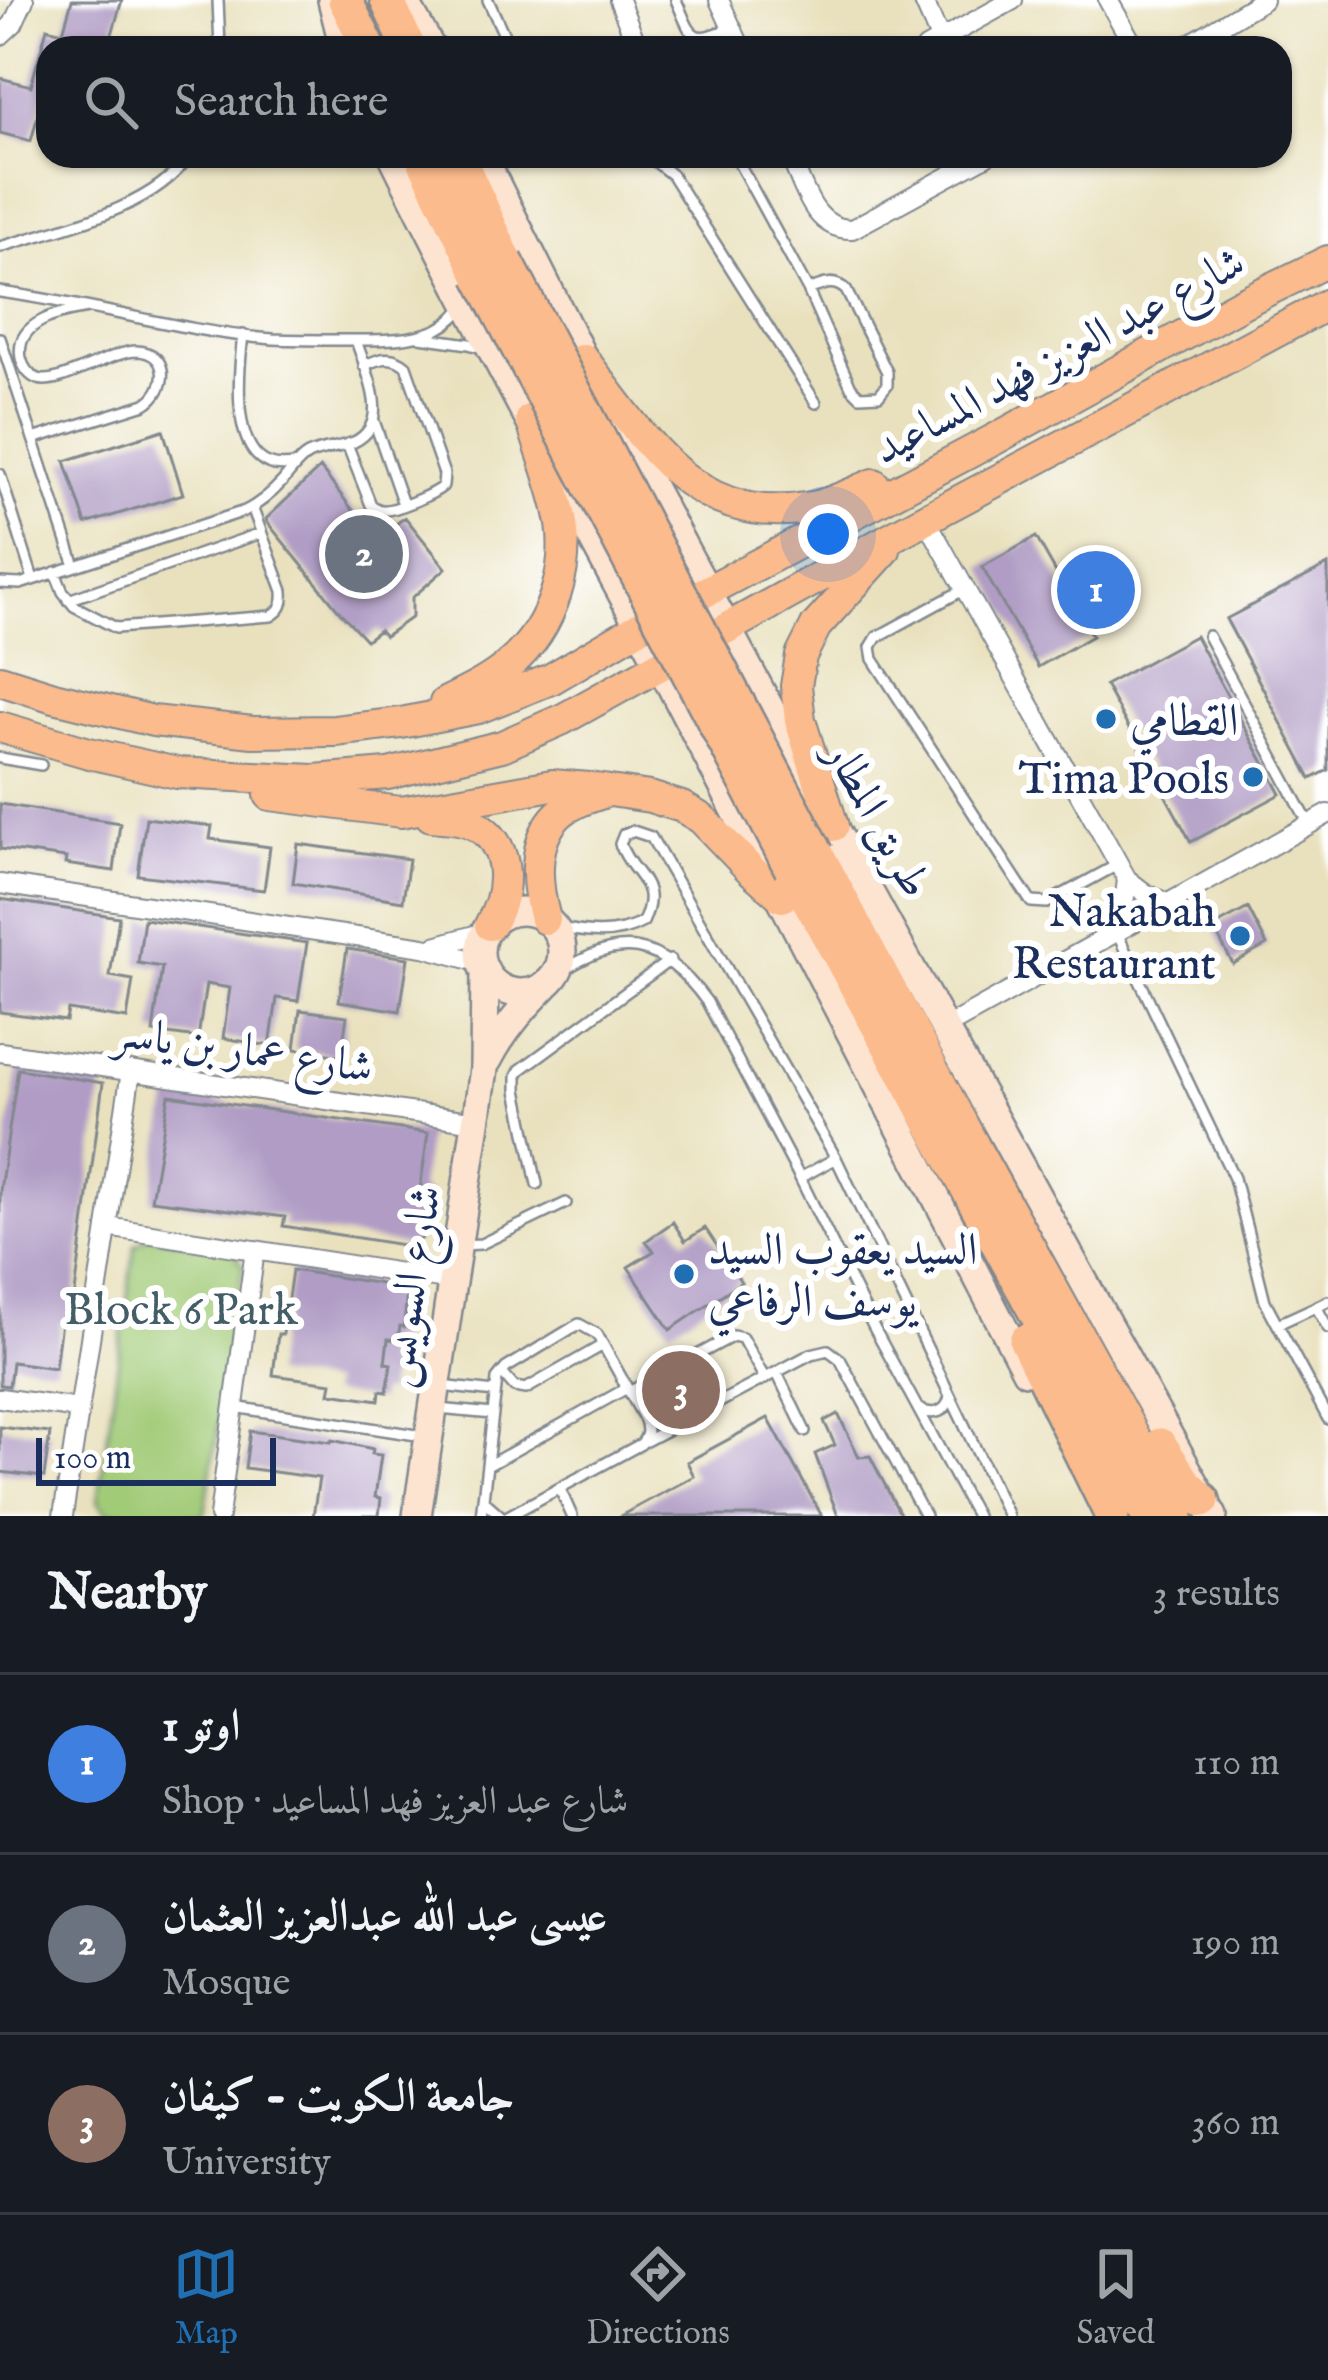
<!DOCTYPE html>
<html lang="en">
<head>
<meta charset="utf-8">
<style>
	:root { --surface:#171b24; --page:#20242c; --text:#f1f3f6; --muted:#9ea1a6; --line:#363941; --accent:#1f6fb2 }
	body { margin:0; font-family:"IM FELL English",Amiri,serif; background:var(--page); color:var(--text) }
	.scale { position:absolute; left:36px; bottom:30px; width:240px; box-sizing:border-box; padding-left:12px; border:6px solid #1b2f5e; border-top:0; font-size:33px; line-height:42px; white-space:nowrap; color:#1b2f5e; -webkit-text-stroke:9px #fff; paint-order:stroke }
	.you { position:absolute; left:828px; top:534px; width:42px; height:42px; margin:-30px; border:9px solid #fff; border-radius:50%; background:#1a73e8; box-shadow:0 0 0 18px #1a73e833 }
	.badge { display:grid; place-items:center; width:78px; height:78px; border-radius:50%; background:var(--accent); color:#fff; font-size:39px; font-weight:700 }
	.pin { position:absolute; translate:-50% -50%; border:6px solid #fff; box-shadow:0 3px 12px #0006 }
	.list { margin:0; padding:0; list-style:none }
	h2 { display:flex; justify-content:space-between; align-items:center; height:156px; margin:0; padding:0 48px; font-size:51px }
	h2 small { font-size:39px; font-weight:400; color:var(--muted) }
	.list li { display:grid; grid-template-columns:78px 1fr auto; gap:36px; align-items:center; box-sizing:border-box; height:180px; padding:0 48px; border-top:3px solid var(--line) }
	.list b { display:block; font-size:45px; white-space:nowrap }
	.list p { margin:0; font-size:39px; white-space:nowrap; color:var(--muted) }
	.list em { font-size:39px; font-style:normal; color:var(--muted) }
	.icon { flex:none; width:66px; height:66px; fill:none; stroke:currentColor; stroke-width:2; stroke-linecap:round; stroke-linejoin:round }
	.map { position:relative; flex:none; width:1328px; height:1516px; overflow:hidden }
	.search { position:absolute; background:var(--surface); box-shadow:0 3px 9px #0004; left:36px; right:36px; top:36px; height:132px; display:flex; align-items:center; gap:30px; box-sizing:border-box; padding:0 42px; border-radius:36px; color:var(--muted); font-size:45px }
	.sheet { height:696px; background:var(--surface) }
	nav { display:flex; justify-content:space-around; align-items:center; box-sizing:border-box; height:168px; border-top:3px solid var(--line); background:var(--surface); font-size:33px; color:var(--muted) }
	nav a { display:grid; justify-items:center; gap:6px }
	nav .on { color:var(--accent) }
	.map>svg:first-child { display:block }
</style>
</head>
<body>
<div class="map">
<svg width="1328" height="1516" viewBox="0 0 1328 1516">
	<rect width="100%" height="100%" fill="#fff"/>
	<filter id="ink" filterUnits="userSpaceOnUse"><feTurbulence type="fractalNoise" baseFrequency=".00833" numOctaves="2"/><feDisplacementMap in="SourceGraphic" scale="24" xChannelSelector="R" yChannelSelector="G"/><feConvolveMatrix kernelMatrix="1 2 1 2 8 2 1 2 1" color-interpolation-filters="sRGB"/></filter>
	<filter id="wash" filterUnits="userSpaceOnUse"><feTurbulence type="fractalNoise" baseFrequency=".004" numOctaves="4" result="noise"/><feDisplacementMap in="SourceGraphic" scale="48" xChannelSelector="R" yChannelSelector="G"/><feGaussianBlur stdDeviation="2.7" result="paint"/><feColorMatrix in="noise" values="0 0 0 0 0 0 0 0 0 0 0 0 0 0 0 0 0 1.4 0 .05"/><feComposite in="paint" operator="in"/></filter>
	<g filter="url(#wash)">
		<rect width="100%" height="100%" fill="#e9e1be"/>
		<!-- green -->
		<path fill="#a1cb77" stroke="#5e7d6a" stroke-width="3" d="M150,1236L233,1250L243,1267L205,1513L201,1516H136L107,1512L98,1501L135,1245Z"/>
		<g id="blocks">
			<!-- building -->
			<path fill="#b09cc5" d="M72,0H122L108,48H48V78L31,141L0,133V78L31,86L47,28L63,32Z
				M163,430L183,494L86,524L65,461Z
				M320,468L376,540L405,517L446,568L412,598V617L385,636L379,630L366,640L340,612L267,522L266,519Z
				M1036,537L1092,636L1038,667L982,567Z
				M1328,565V770L1311,779L1226,619Z
				M1195,636L1281,794L1191,842L1105,685Z
				M0,804L120,823L114,871L65,864L66,858L0,849Z
				M146,818L212,826L210,839L270,847L264,890L138,875Z
				M298,844L409,859L403,901L293,883Z
				M0,899L119,917L110,976L133,980L127,1019L68,1010L66,1021L0,1012Z
				M1248,908L1267,945L1233,964L1213,927Z
				M144,919L307,943L298,1001L277,998L270,1046L223,1038L230,988L206,984L198,1038L153,1032L162,967L138,963Z
				M347,949L408,958L400,1011L339,1001Z
				M300,1010L347,1016L341,1056L295,1049Z
				M18,1069L103,1083L71,1323L61,1322L55,1368L12,1362L9,1386L0,1385V1190Z
				M169,1095L428,1133L420,1190L429,1191L422,1238L409,1246L283,1226L285,1217L151,1200Z
				M673,1222L685,1241L705,1228L741,1282L670,1330L628,1267L654,1251L646,1241Z
				M292,1270L407,1288L404,1327L400,1326L398,1340L388,1339L385,1363L391,1364L387,1392L380,1391L379,1400L330,1393L332,1383L273,1375L278,1334H283Z
				M838,1414L859,1457L870,1456L901,1516H838L815,1454L835,1445L824,1421Z
				M768,1418L822,1516H620L694,1476L687,1462Z
				M0,1427L50,1433L44,1477L0,1472Z
				M250,1431L331,1442L332,1440L373,1449L372,1454L381,1455L375,1497L381,1498L379,1516H313L319,1478L245,1468Z"/>
		</g>
	</g>
	<g filter="url(#ink)">
		<use href="#blocks" fill-opacity="0" stroke="#82888e" stroke-width="3"/>
		<g fill="none" stroke-linecap="round" stroke-linejoin="round">
			<defs>
				<path id="lane" d="M218,0L220,48
					M488,0L510,48
					M676,0C692,35 689,46 730,28
					M648,156L672,175L816,403
					M735,156L808,290L851,387L860,396L879,395L887,385V372L846,290C833,278 822,285 808,290
					M0,247C61,228 152,210 189,156
					M0,292C91,304 181,332 273,339C298,340 323,340 347,340C376,340 412,341 438,329C450,323 457,315 465,304
					M243,335C238,376 227,481 297,464
					M420,337L469,344L486,349
					M0,338L75,566
					M374,421L403,504
					M33,439L145,404C169,390 170,352 137,351C110,351 60,386 38,379C29,376 23,367 21,358C14,321 62,312 88,308
					M347,444L371,505C374,507 377,509 381,510C394,512 434,494 443,486L444,474L406,366C392,354 379,358 364,366
					M0,474L33,579
					M55,572L63,592L74,606L116,628L271,616C282,610 284,603 283,591L252,507
					M0,583L20,584L245,511C259,504 271,494 282,482C290,473 297,461 308,455C322,448 340,448 354,442C394,423 365,370 356,340
					M963,590L877,637L871,647L873,659L1031,902L1047,903L1119,864
					M68,600L261,533
					M1208,636L1309,824
					M0,758L41,765
					M553,926C582,933 615,938 643,922C662,881 633,879 620,844L624,834L633,831L651,837L836,1158L1008,1516
					M1116,931L1234,1178L1265,1301L1328,1419
					M553,978C618,930 661,939 707,1002L800,1178L873,1326L976,1516
					M800,1178L836,1158
					M537,1184L517,1090V1076L520,1070L670,960
					M461,1245L481,1244L566,1203
					M1317,1308L1328,1328
					M1278,1324L1328,1301
					M502,1373L514,1387L526,1389L603,1345
					M777,1373L805,1431
					M441,1386L495,1392
					M629,1392L733,1336L742,1338L765,1379
					M234,1407L423,1436
					M438,1409L493,1414
					M919,1409C934,1417 948,1412 950,1395
					M646,1441L811,1354L828,1350L840,1359L925,1516
					M487,1466L627,1388
					M560,1489L572,1516
					M483,1500L501,1516
					M481,1516L497,1379L506,1368L572,1328L579,1324L597,1334L645,1420C648,1430 648,1436 641,1444L508,1516"/>
				<path id="street" d="M619,0L638,48
					M719,0L741,48
					M923,0L941,41
					M1108,0L1135,48
					M0,36L13,24L24,0
					M926,48L1013,0
					M1183,48L1263,0
					M790,156C804,186 813,230 852,229L986,156
					M926,519L1127,879L1145,893L1166,903
					M0,884L424,947L482,963
					M1116,931L1124,905L1127,879
					M435,946L485,932
					M946,1027L1328,814
					M0,1052L476,1122
					M107,1227L452,1281
					M0,1398L79,1409
					M63,1516L131,1071
					M219,1516L255,1250"/>
				<path id="secondary" d="M332,0L344,48
					M404,0L431,48
					M393,156C481,335 578,510 671,686C790,914 906,1143 1026,1371
					M482,156L591,374
					M609,408L833,826L1213,1516
					M480 952a41 41 0 1 1 82 0a41 41 0 1 1-82 0Z
					M488,1060C503,1031 522,1009 545,986
					M417,1516L484,1069L485,970"/>
				<path id="primary" d="M583,359C645,439 694,529 812,507C833,503 854,492 874,484
					M0,680L54,697L153,721L253,732L335,731L401,723L478,708L551,679L639,627L997,438L1242,303L1328,261
					M445,703C467,692 491,681 510,664C553,627 573,564 559,509C552,479 540,448 531,419
					M0,727L89,753L177,773L314,780L388,774L502,746L563,719L899,533L1328,304
					M270,795L401,812L552,785L590,788L650,797L682,807L702,819L750,869L782,897
					M431,816C447,818 465,817 479,827C513,849 508,896 490,925
					M833,826L800,720L796,686L801,656L816,626L885,550
					M545,919C536,886 531,841 559,814C572,802 589,798 605,792"/>
				<path id="highway" d="M345,0L369,48
					M387,0L409,48
					M422,156L480,275
					M458,156L506,261
					M817,854L975,1151L1177,1516
					M791,868L1148,1516
					M1026,1341L1112,1516
					M1160,1445L1184,1481L1203,1500"/>
			</defs>
			<!-- lane casing -->
			<use href="#lane" stroke="#82888e" stroke-width="14"/>
			<!-- street casing -->
			<use href="#street" stroke="#82888e" stroke-width="22"/>
			<!-- secondary casing -->
			<use href="#secondary" stroke="#82888e" stroke-width="32"/>
			<!-- primary casing -->
			<use href="#primary" stroke="#82888e" stroke-width="34"/>
			<!-- highway casing -->
			<use href="#highway" stroke="#82888e" stroke-width="38"/>
			<!-- lane -->
			<use href="#lane" stroke="#fff" stroke-width="9"/>
			<!-- street -->
			<use href="#street" stroke="#fff" stroke-width="18"/>
			<!-- secondary -->
			<use href="#secondary" stroke="#fde4d1" stroke-width="27"/>
			<!-- primary -->
			<use href="#primary" stroke="#fbbb8c" stroke-width="30"/>
			<!-- highway -->
			<use href="#highway" stroke="#fbbb8c" stroke-width="33"/>
			<defs>
				<path id="highway-bridge" d="M506,261L817,854
					M480,275L791,868"/>
			</defs>
			<!-- highway-bridge casing -->
			<use href="#highway-bridge" stroke="#82888e" stroke-width="38" stroke-linecap="butt"/>
			<!-- highway-bridge -->
			<use href="#highway-bridge" stroke="#fbbb8c" stroke-width="33"/>
		</g>
	</g>
	<!-- markers -->
	<g fill="#1f6fb2" stroke="#fff" stroke-width="4.5">
		<circle cx="1106" cy="719" r="12"/>
		<circle cx="1253" cy="777" r="12"/>
		<circle cx="1240" cy="936" r="12"/>
		<circle cx="684" cy="1274" r="12"/>
	</g>
	<g text-anchor="middle" stroke-width="12" stroke-linejoin="round" paint-order="stroke">
		<!-- street labels -->
		<g font-size="45" fill="#1b2f5e" stroke="#fff">
			<text transform="translate(1058 354) rotate(-28)" y="16">شارع عبد العزيز فهد المساعيد</text>
			<text transform="translate(880 818) rotate(61)" y="16">طريق المطار</text>
			<text transform="translate(244 1048) rotate(8)" y="16">شارع عمار بن ياسر</text>
			<text transform="translate(409 1286) rotate(-81)" y="16">شارع السويس</text>
		</g>
		<!-- poi labels -->
		<g font-size="45" fill="#1b2f5e" stroke="#fff" text-anchor="start">
			<text x="1130" y="735">القطامي</text>
			<text x="1229" y="793" text-anchor="end">Tima Pools</text>
			<text x="1216" y="926" text-anchor="end">Nakabah<tspan x="1216" dy="52">Restaurant</tspan></text>
			<text x="708" y="1264">السيد يعقوب السيد<tspan x="708" dy="52">يوسف الرفاعي</tspan></text>
		</g>
		<!-- park labels -->
		<g font-size="45" fill="#435e66" stroke="#fff">
			<text x="181" y="1324">Block 6 Park</text>
		</g>
	</g>
</svg>
<div class="scale">100 m</div>
<div class="you"></div>
<div class="pin badge" style="left:1096px;top:590px;background:#3f7fe0">1</div>
<div class="pin badge" style="left:364px;top:554px;background:#6b7280">2</div>
<div class="pin badge" style="left:681px;top:1390px;background:#8d6e63">3</div>
<div class="search"><svg class="icon" aria-label="search" viewBox="0 0 24 24"><circle cx="10" cy="10" r="6"/><path d="M15 15l6 6"/></svg>Search here</div>
</div>
<section class="sheet">
<h2>Nearby<small>3 results</small></h2>
<ul class="list">
<li><span class="badge" style="background:#3f7fe0">1</span><div><b>اوتو 1</b><p>Shop · شارع عبد العزيز فهد المساعيد</p></div><em>110 m</em></li>
<li><span class="badge" style="background:#6b7280">2</span><div><b>عيسى عبد الله عبدالعزيز العثمان</b><p>Mosque</p></div><em>190 m</em></li>
<li><span class="badge" style="background:#8d6e63">3</span><div><b>جامعة الكويت - كيفان</b><p>University</p></div><em>360 m</em></li>
</ul>
</section>
<nav>
<a class="on"><svg class="icon" aria-label="map" viewBox="0 0 24 24"><path d="M3 6l6-2 6 2 6-2v14l-6 2-6-2-6 2zM9 4v14M15 6v14"/></svg>Map</a>
<a><svg class="icon" aria-label="directions" viewBox="0 0 24 24"><path d="M12 3l9 9-9 9-9-9zM9 14v-3h6M13 9l2 2-2 2"/></svg>Directions</a>
<a><svg class="icon" aria-label="saved" viewBox="0 0 24 24"><path d="M7 4h10v16l-5-4-5 4z"/></svg>Saved</a>
</nav>
</body>
</html>
